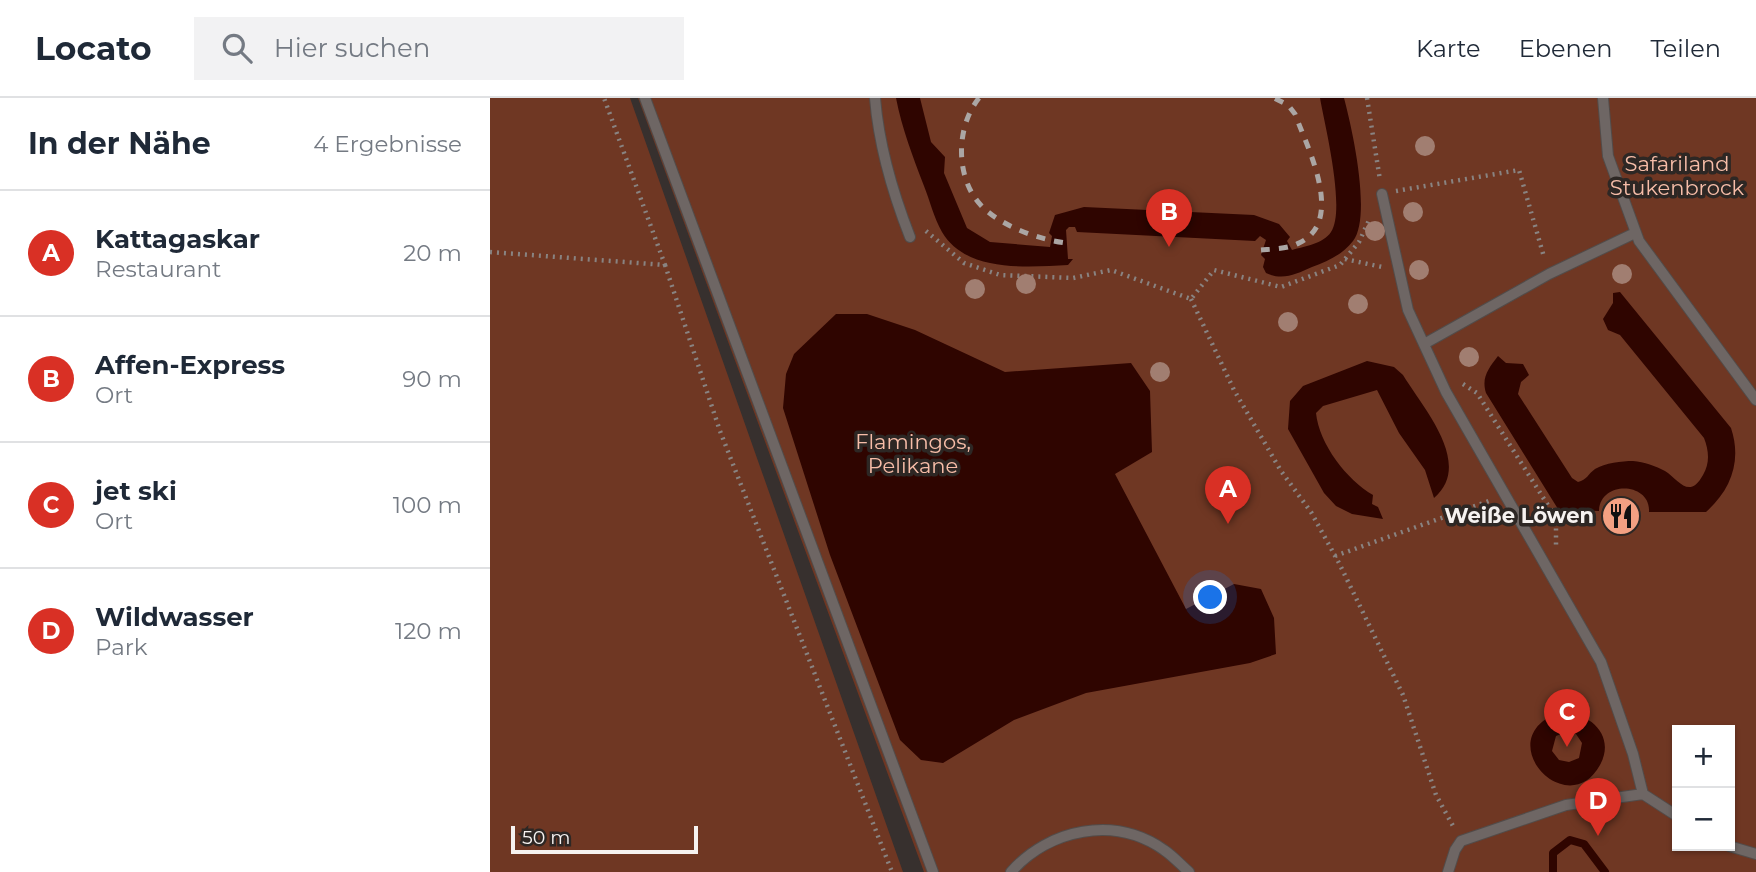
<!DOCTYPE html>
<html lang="de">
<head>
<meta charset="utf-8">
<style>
	:root { --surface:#fff; --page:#f2f2f3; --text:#1f2937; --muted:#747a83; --line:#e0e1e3; --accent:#d93025 }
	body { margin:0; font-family:Montserrat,sans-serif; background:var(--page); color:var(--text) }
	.controls { position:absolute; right:21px; bottom:21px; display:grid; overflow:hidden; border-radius:0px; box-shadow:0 2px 5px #0004 }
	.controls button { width:63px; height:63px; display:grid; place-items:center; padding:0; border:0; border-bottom:2px solid var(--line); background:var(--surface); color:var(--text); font:35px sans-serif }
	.scale { position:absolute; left:21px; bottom:18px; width:187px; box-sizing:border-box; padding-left:7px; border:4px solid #f6f2f0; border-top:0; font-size:19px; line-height:24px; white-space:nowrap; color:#f6f2f0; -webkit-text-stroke:5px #2d2724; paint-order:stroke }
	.you { position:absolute; left:721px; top:500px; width:24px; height:24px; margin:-18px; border:5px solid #fff; border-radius:50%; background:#1a73e8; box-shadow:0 0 0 10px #1a73e833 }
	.badge { display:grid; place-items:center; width:46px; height:46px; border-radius:50%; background:var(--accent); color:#fff; font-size:23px; font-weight:700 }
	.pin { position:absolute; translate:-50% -58px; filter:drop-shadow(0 2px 4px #0008) }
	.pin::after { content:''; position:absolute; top:37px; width:24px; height:21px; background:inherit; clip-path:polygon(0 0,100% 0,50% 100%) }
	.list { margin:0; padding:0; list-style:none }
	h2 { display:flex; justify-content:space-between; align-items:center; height:91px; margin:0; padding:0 28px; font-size:30px }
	h2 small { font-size:23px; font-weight:400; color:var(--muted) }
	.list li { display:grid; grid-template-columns:46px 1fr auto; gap:21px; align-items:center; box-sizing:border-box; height:126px; padding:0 28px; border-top:2px solid var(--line) }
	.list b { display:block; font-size:26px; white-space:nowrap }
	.list p { margin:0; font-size:23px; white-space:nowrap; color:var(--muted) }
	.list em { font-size:23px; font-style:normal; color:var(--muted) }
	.icon { flex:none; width:38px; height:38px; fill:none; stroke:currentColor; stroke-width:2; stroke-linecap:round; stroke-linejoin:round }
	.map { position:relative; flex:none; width:1266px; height:774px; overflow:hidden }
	header { display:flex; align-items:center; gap:42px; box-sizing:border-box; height:98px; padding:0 35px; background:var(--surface); border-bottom:2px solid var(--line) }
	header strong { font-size:33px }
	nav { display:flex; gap:38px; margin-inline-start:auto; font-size:24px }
	.search { width:490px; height:63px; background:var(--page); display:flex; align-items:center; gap:18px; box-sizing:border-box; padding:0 24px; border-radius:0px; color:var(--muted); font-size:26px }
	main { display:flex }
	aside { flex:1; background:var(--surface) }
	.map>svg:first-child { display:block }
</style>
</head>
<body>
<header>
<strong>Locato</strong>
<div class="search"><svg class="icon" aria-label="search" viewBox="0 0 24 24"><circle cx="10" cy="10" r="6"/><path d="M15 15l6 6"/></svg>Hier suchen</div>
<nav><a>Karte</a><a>Ebenen</a><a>Teilen</a></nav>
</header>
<main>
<aside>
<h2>In der Nähe<small>4 Ergebnisse</small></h2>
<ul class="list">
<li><span class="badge">A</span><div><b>Kattagaskar</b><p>Restaurant</p></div><em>20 m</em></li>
<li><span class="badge">B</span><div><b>Affen-Express</b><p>Ort</p></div><em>90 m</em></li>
<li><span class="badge">C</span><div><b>jet ski</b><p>Ort</p></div><em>100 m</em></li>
<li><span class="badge">D</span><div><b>Wildwasser</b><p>Park</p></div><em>120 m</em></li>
</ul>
</aside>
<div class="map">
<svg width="1266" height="774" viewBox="0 0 1266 774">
	<rect width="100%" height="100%" fill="#37302e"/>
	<!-- green -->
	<path fill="#6f3723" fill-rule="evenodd" d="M0,0H140L413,774H0Z
		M148,0H1266V774H434ZM1187,632H1240V748H1187Z"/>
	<!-- water -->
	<path fill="#2f0500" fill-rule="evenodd" d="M406,0H430L441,44L455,59L454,75L477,130L500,144L560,149L562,138L559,135L565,117L594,109L764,117L789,126L800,139L797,143L802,152C815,148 833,146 841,134C856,112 835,28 830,0H854C862,30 882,118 863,143C852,157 838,163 822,169C806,176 793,183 776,175L773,169L775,161L771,157L776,142L770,138L765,143L587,134L585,129H579L576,132L578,161H583L578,167C538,169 476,175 452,134C444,120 440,103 434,88C423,59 412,31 406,0Z
		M1130,194L1241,330C1252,363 1241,392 1216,414H1159C1161,384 1110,382 1109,413L1068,411L996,295C991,279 999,270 1008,258L1016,265L1033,266L1039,277L1031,284L1028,296L1082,380L1088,384C1097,382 1098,376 1105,371C1115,365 1132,363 1143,363C1154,364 1166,368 1175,373C1189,382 1199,402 1213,377C1220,365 1219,353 1214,340L1130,237L1118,232L1113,221L1123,205V195Z
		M346,216H377L425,232L515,274L641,265L660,293L662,354L625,376L696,511L744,486L771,491L784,520L786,556L760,565L596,595L524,622L453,665L431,662L410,642L340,457L293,310L296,276L304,256Z
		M877,263L904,269L913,277C933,310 984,366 944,400L935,372L909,335L887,292L833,308L826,315C829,346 857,382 883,397L882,406L888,409L893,421L862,416L846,408L834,395L798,331L800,303L813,288Z
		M1073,613C1100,616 1126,637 1110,667C1077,727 995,638 1073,613ZM1076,634L1086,636L1092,645L1089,660L1079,664L1069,662L1062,653L1066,638Z"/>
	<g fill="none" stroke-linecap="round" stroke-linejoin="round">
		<!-- stream -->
		<path stroke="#2f0500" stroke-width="8" d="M1063,774V755L1080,742L1094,746L1115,774"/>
		<defs>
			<path id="service" d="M155,0L443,774
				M385,0C389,49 402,93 420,139
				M1113,0L1118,58L1149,143L1266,302
				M892,96L918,212L956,294L1111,564L1143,656L1153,696
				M934,246L1059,176L1145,135
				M1239,748L1266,756
				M521,774C559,731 624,717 674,752C683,758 691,767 699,774
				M958,774L965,752L971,743L1076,707L1153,696L1187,718"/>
		</defs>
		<!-- service casing -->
		<use href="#service" stroke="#524c4a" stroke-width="12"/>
		<!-- path -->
		<path stroke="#898381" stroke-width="4.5" stroke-dasharray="2 5" stroke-linecap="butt" d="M877,0L890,82
			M906,93L1029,72L1054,159
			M436,133L474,165L510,177L583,180L621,172L701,201L724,172L791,189L850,167L869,144L880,120
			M0,154L175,167L114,0
			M855,161L892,169
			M175,167L230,333L402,774
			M701,201L744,292L791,373L821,414L849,465L913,597L946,697L963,728
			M973,286L987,295L1066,420V449
			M845,458L999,403"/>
		<!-- service -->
		<use href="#service" stroke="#6e6664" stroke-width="10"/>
		<!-- rail -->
		<path stroke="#aba6a4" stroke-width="5" stroke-dasharray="9 9" stroke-linecap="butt" d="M489,0C464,31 465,87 497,113C517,130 551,142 576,145
			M771,152C783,151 798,151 809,145C856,123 817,49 805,16L798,7L784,0"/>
	</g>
	<!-- trees -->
	<g fill="#a17e71">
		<circle cx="935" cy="48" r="10"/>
		<circle cx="923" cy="114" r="10"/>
		<circle cx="885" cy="133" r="10"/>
		<circle cx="929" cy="172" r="10"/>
		<circle cx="1132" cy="176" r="10"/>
		<circle cx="536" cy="186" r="10"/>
		<circle cx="485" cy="191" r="10"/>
		<circle cx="868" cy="206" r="10"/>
		<circle cx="798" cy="224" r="10"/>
		<circle cx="979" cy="259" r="10"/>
		<circle cx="670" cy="274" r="10"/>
	</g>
	<!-- icons -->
	<defs>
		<symbol id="restaurant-disc" viewBox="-11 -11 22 22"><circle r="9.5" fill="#f3a082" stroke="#2d2724"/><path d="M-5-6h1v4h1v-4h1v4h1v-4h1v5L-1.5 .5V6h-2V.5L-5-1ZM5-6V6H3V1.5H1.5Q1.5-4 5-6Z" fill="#111"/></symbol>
	</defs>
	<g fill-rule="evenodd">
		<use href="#restaurant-disc" x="1109" y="396" width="44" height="44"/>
	</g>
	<g text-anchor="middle" stroke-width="7" stroke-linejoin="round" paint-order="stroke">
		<!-- park labels -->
		<g font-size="21" fill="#f7bda8" stroke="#2d2724">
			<text x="1187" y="73">Safariland<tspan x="1187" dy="24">Stukenbrock</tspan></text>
			<text x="423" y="351">Flamingos,<tspan x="423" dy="24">Pelikane</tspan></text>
		</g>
		<!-- poi labels -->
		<g font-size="21" font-weight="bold" fill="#f6f2f0" stroke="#2d2724" text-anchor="end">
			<text x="1104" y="425">Weiße Löwen</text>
		</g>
	</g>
</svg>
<div class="controls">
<button>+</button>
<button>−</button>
</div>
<div class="scale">50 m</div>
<div class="you"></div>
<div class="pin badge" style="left:738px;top:426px">A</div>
<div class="pin badge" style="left:679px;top:149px">B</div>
<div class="pin badge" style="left:1077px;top:649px">C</div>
<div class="pin badge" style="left:1108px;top:738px">D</div>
</div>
</main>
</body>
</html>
